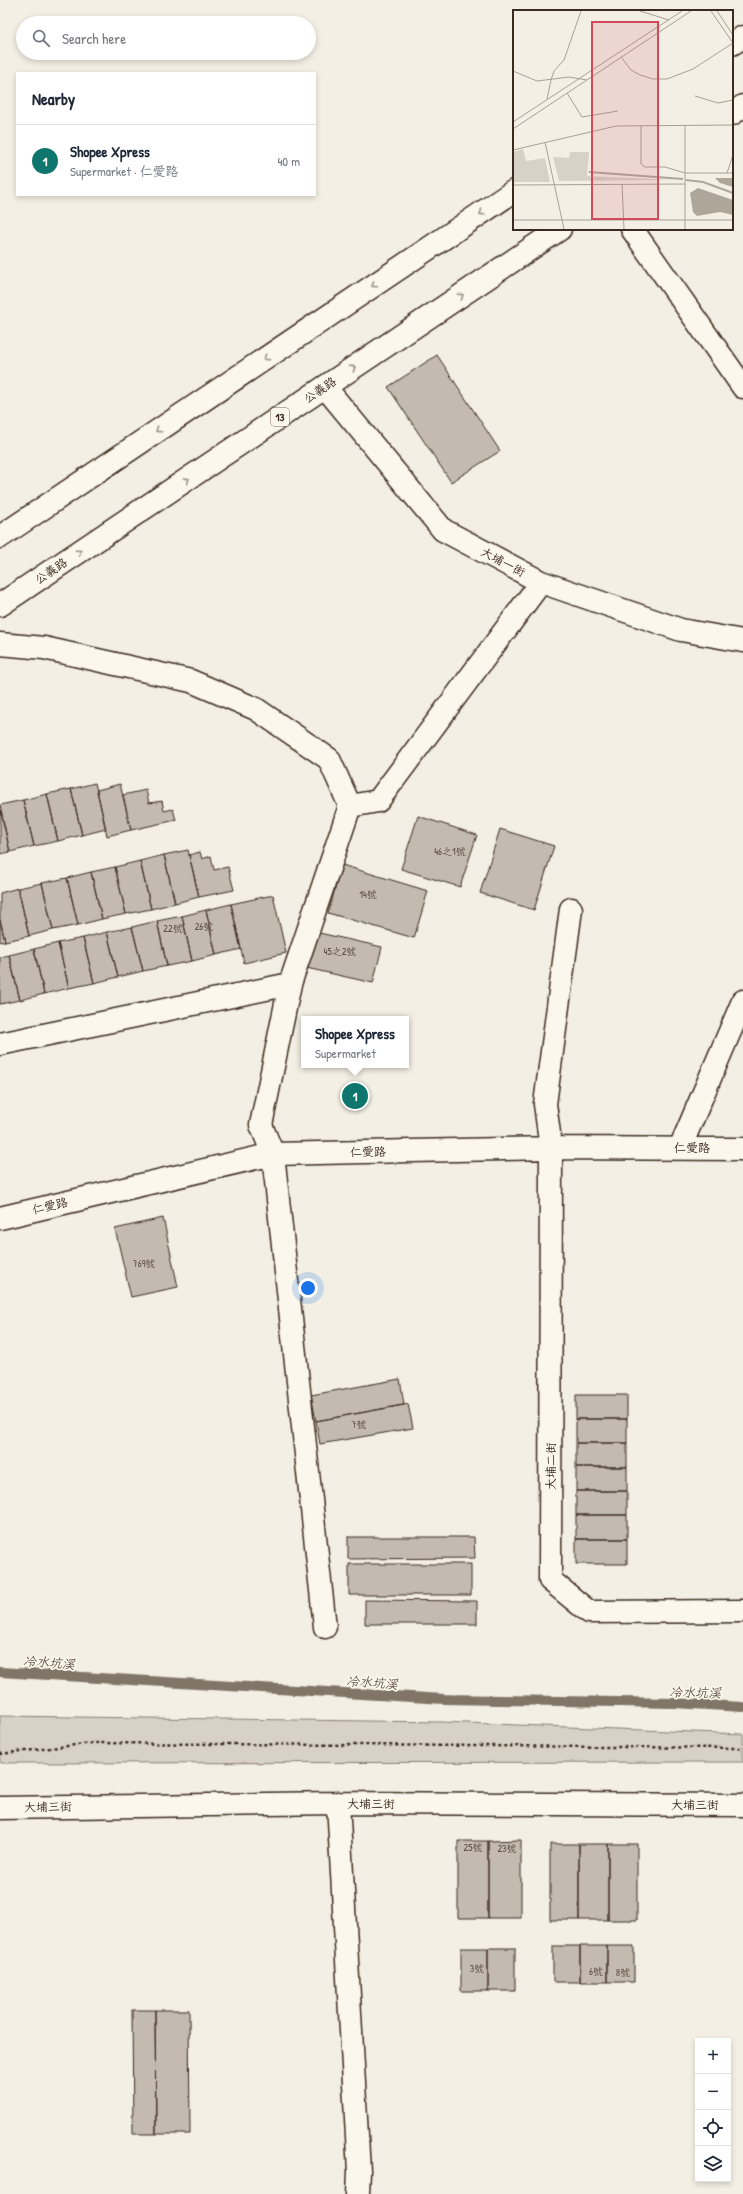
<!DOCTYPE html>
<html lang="en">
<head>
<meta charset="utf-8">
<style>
	:root { --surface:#fff; --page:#f6f6f7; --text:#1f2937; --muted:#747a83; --line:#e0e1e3; --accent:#0f766e }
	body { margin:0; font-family:"Patrick Hand","LXGW WenKai TC",sans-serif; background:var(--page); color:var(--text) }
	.controls { position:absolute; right:12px; bottom:12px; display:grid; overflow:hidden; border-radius:0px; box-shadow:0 2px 6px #0003 }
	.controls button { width:36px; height:36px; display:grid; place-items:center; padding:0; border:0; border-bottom:1px solid var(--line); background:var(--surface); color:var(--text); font:20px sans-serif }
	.you { position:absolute; left:308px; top:1288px; width:14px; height:14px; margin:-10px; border:3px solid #fff; border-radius:50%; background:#1a73e8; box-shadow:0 0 0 6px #1a73e833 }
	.badge { display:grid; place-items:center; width:26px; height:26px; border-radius:50%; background:var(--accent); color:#fff; font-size:13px; font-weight:700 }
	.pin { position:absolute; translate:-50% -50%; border:2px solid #fff; box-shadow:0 1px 4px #0006 }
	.popup { position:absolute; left:301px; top:1016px; width:108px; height:52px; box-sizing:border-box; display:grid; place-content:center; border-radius:0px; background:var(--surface); filter:drop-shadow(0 1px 3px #0005); font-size:13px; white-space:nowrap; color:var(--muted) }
	.popup b { font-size:15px; color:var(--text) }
	.popup::after { content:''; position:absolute; left:50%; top:100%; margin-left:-8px; border:8px solid transparent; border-top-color:var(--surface) }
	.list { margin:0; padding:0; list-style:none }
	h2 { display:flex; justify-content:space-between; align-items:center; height:52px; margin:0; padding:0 16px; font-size:17px }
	h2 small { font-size:13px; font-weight:400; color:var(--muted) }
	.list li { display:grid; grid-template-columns:26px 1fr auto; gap:12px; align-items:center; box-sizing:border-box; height:72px; padding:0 16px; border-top:1px solid var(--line) }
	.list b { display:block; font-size:15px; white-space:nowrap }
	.list p { margin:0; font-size:13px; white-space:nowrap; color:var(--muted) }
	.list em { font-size:13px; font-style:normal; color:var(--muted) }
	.icon { flex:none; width:22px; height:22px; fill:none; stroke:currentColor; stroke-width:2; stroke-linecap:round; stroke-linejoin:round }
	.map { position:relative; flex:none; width:743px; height:2194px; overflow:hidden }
	.search { position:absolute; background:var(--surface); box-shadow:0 2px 6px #0003; left:16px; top:16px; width:300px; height:44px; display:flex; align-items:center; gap:10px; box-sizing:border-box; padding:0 14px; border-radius:22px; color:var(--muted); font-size:15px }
	.panel { position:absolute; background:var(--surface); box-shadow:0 2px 6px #0003; left:16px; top:72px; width:300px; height:124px; border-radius:0px }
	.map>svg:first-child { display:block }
</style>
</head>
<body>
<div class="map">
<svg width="743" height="2194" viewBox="0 0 743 2194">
	<rect width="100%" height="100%" fill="#f3efe4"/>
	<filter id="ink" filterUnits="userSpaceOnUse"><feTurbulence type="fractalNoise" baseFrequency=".025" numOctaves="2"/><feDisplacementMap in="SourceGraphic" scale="8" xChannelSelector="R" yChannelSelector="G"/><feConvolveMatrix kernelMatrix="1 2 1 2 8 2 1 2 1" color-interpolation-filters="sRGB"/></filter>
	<g filter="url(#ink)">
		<!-- green -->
		<path fill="#d8d1c6" stroke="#8a7e72" d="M0,1716L442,1722L743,1734V1762L0,1763Z"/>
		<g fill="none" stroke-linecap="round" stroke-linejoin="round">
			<!-- stream -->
			<path stroke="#817468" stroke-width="10" d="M0,1672L444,1699L674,1703L743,1707"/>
		</g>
		<!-- building -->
		<path fill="#c3bbb0" stroke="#3b2a1e" d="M437,355L500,451L451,482L388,387Z
			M95,783L106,829L82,835L71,789Z
			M120,784L131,830L107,836L97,790Z
			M71,789L82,835L58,841L47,794Z
			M146,790L149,803L162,801L164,811L173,809L176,820L131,830L123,795Z
			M47,794L58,841L34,846L23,800Z
			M23,800L34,846L10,852L0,805Z
			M0,808L10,852L0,854Z
			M418,816L477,835L460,887L401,869Z
			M500,829L554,846L534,910L480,893Z
			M188,850L199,897L175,903L164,855Z
			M200,852L202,859L211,856L214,870L228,867L234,890L199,897L189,855Z
			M164,855L175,903L151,909L140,861Z
			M140,861L151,909L126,914L115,867Z
			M342,865L428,891L414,938L328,913Z
			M115,867L126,914L102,919L91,872Z
			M91,872L102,919L78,925L67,878Z
			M67,878L78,925L53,930L42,883Z
			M42,883L53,930L29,936L18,888Z
			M18,888L29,936L5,941L0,920V893Z
			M273,895L286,953L244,963L231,904Z
			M231,904L241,949L216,955L206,910Z
			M206,910L216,955L192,961L182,916Z
			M182,916L192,961L167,966L157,921Z
			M0,920L5,941L0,942Z
			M157,921L167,966L143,971L132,927Z
			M132,927L143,971L118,977L107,932Z
			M310,931L382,947L373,983L302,967Z
			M107,932L118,977L94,983L83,938Z
			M83,938L94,983L69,988L58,943Z
			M58,943L69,988L44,994L34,949Z
			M34,949L44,994L20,1000L9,955Z
			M9,955L20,1000L0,1004V957Z
			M163,1218L178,1287L131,1297L115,1229Z
			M400,1379L404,1405L316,1421L311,1395Z
			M576,1395H627V1419H576Z
			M408,1404L413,1428L320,1444L316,1421Z
			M576,1419H627V1443H576Z
			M576,1443H627V1467H576Z
			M576,1467H627V1491H576Z
			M576,1491H627V1515H576Z
			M576,1515H627V1539H576Z
			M348,1537H474L475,1558L348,1559Z
			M576,1539H627V1564H576Z
			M349,1564H471V1595H349Z
			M365,1600L477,1601V1624H365Z
			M521,1840V1918H488V1841Z
			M458,1841H488V1918H458Z
			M550,1844H579V1920H550Z
			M579,1844H608V1920H579Z
			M608,1844H637V1920H608Z
			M553,1946H580V1982H553Z
			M580,1946H607V1982H580Z
			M607,1946H634V1982H607Z
			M461,1948H488V1991H461Z
			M488,1948H515V1991H488Z
			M132,2010H155L156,2134H133Z
			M155,2010H189L190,2134H156Z"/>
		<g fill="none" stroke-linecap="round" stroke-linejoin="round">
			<defs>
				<path id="minor" d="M632,229L743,387
					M325,387L443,530L541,582L681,630L743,641
					M0,644L44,648L191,681L256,709L329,759L350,806
					M571,909L545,1104L551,1148L550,1580L589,1612L743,1611
					M0,1044L290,984
					M680,1148L743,1001
					M0,1218L273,1154L551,1148L743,1149
					M325,1627L273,1154L261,1125L290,984L350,806L378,801L541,582
					M338,1803L359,2171L358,2194
					M0,1808L338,1803L743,1805"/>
				<path id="major" d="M732,44L743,37
					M732,114L743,106
					M0,537L514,191
					M0,605L560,229"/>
			</defs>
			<!-- minor casing -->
			<use href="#minor" stroke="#3b2a1e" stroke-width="25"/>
			<!-- major casing -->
			<use href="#major" stroke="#3b2a1e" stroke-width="25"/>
			<!-- path -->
			<path stroke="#3b2a1e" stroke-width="2.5" stroke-dasharray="3 3" stroke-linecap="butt" d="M0,1754L92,1743L743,1748"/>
			<!-- minor -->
			<use href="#minor" stroke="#fbf7ec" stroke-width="22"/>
			<!-- major -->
			<use href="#major" stroke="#fbf7ec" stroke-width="22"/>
		</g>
		<!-- one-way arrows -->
		<defs><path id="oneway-chevron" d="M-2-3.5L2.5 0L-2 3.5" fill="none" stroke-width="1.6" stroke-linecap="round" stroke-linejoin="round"/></defs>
		<g stroke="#9b9085">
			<use href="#oneway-chevron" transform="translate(482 213) rotate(146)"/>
			<use href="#oneway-chevron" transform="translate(374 285) rotate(146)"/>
			<use href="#oneway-chevron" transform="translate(461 296) rotate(-34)"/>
			<use href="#oneway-chevron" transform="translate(266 358) rotate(146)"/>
			<use href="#oneway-chevron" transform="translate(353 368) rotate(-34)"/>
			<use href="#oneway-chevron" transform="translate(158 430) rotate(146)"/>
			<use href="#oneway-chevron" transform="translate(187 480) rotate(-34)"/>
			<use href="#oneway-chevron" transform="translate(79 552) rotate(-34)"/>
		</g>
	</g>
	<g text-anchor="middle" stroke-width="3.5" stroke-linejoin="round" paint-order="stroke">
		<!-- number labels -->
		<g font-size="10" fill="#5d4e42">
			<text x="450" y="855">46之1號</text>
			<text x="368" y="898">14號</text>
			<text x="204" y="930">26號</text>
			<text x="173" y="932">22號</text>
			<text x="340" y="955">45之2號</text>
			<text x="144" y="1267">769號</text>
			<text x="359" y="1428">7號</text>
			<text x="473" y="1851">25號</text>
			<text x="507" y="1852">23號</text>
			<text x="477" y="1972">3號</text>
			<text x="596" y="1975">6號</text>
			<text x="623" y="1976">8號</text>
		</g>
		<!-- shield labels -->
		<rect fill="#fbf7ec" stroke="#75685c" stroke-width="1" x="271" y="408" width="18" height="18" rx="3"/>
		<g font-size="11" font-weight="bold" fill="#3b2a1e">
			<text x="280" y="421">13</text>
		</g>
		<!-- street labels -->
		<g font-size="12" fill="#3b2a1e" stroke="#fbf7ec">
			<text transform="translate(320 390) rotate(-34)" y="4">公義路</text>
			<text transform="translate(503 562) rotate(28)" y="4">大埔一街</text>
			<text transform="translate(51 571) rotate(-34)" y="4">公義路</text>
			<text x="692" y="1152">仁愛路</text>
			<text transform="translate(368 1152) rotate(-1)" y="4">仁愛路</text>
			<text transform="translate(50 1206) rotate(-13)" y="4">仁愛路</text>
			<text transform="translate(551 1466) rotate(-90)" y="4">大埔二街</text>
			<text x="371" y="1808">大埔三街</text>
			<text x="695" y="1809">大埔三街</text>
			<text transform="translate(48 1807) rotate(-1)" y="4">大埔三街</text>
		</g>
		<!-- water labels -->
		<g font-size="13" font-style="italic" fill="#645549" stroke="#fbf7ec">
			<text transform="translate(49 1662) rotate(4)" y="5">冷水坑溪</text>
			<text transform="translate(372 1682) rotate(4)" y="5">冷水坑溪</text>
			<text transform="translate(695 1692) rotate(1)" y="5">冷水坑溪</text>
		</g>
	</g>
	<!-- overview -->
	<g transform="translate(513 10)">
		<rect width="220" height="220" fill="#f3efe4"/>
		<path d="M10,139L13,151L32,148L37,172H0V142ZM57,142H76L74,166L162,170L46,171L40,147L56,148Z" fill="#d8d1c6"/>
		<path d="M202,168H220V177L207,173ZM185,178L220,190V205L207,202L184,206L180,202L177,183Z" fill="#afa69a"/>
		<path fill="none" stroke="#afa69a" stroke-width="2" d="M76,162L170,169M173,170L190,172L220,183"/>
		<path fill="none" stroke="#a9a095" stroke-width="1" d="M127,1L156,10M198,1L220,33M204,1L220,25M108,47L118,60L127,65L140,69H154L180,59L220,33M0,61L24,71L56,67L74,70M54,83L69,107L105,101M182,86L205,93L220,90M34,89L38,70L41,61L51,50L68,1M0,112L169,1M128,115V154L132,157H152L172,163H220M0,119L178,1M32,132L51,219M0,140L103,116L220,115M214,163L220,145M109,174L111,219M0,175L172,174M0,210H220M172,219V116"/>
		<path fill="#d1495b" fill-opacity="0.15" stroke="#d1495b" stroke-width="2" d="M79,12H145V209H79Z"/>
		<rect width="220" height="220" fill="none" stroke="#3b2a1e" stroke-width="2"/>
	</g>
</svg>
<div class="controls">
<button>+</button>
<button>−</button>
<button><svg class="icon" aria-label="locate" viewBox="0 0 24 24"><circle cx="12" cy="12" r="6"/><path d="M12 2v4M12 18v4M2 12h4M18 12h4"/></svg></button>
<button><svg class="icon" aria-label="layers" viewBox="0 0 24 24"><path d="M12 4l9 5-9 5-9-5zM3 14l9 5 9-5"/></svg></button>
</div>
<div class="you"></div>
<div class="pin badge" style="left:355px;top:1096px">1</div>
<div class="popup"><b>Shopee Xpress</b>Supermarket</div>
<div class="search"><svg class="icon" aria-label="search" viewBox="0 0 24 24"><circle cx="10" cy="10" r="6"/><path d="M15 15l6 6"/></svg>Search here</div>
<section class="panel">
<h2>Nearby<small></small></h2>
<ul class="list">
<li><span class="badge">1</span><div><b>Shopee Xpress</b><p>Supermarket · 仁愛路</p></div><em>40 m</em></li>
</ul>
</section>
</div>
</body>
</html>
